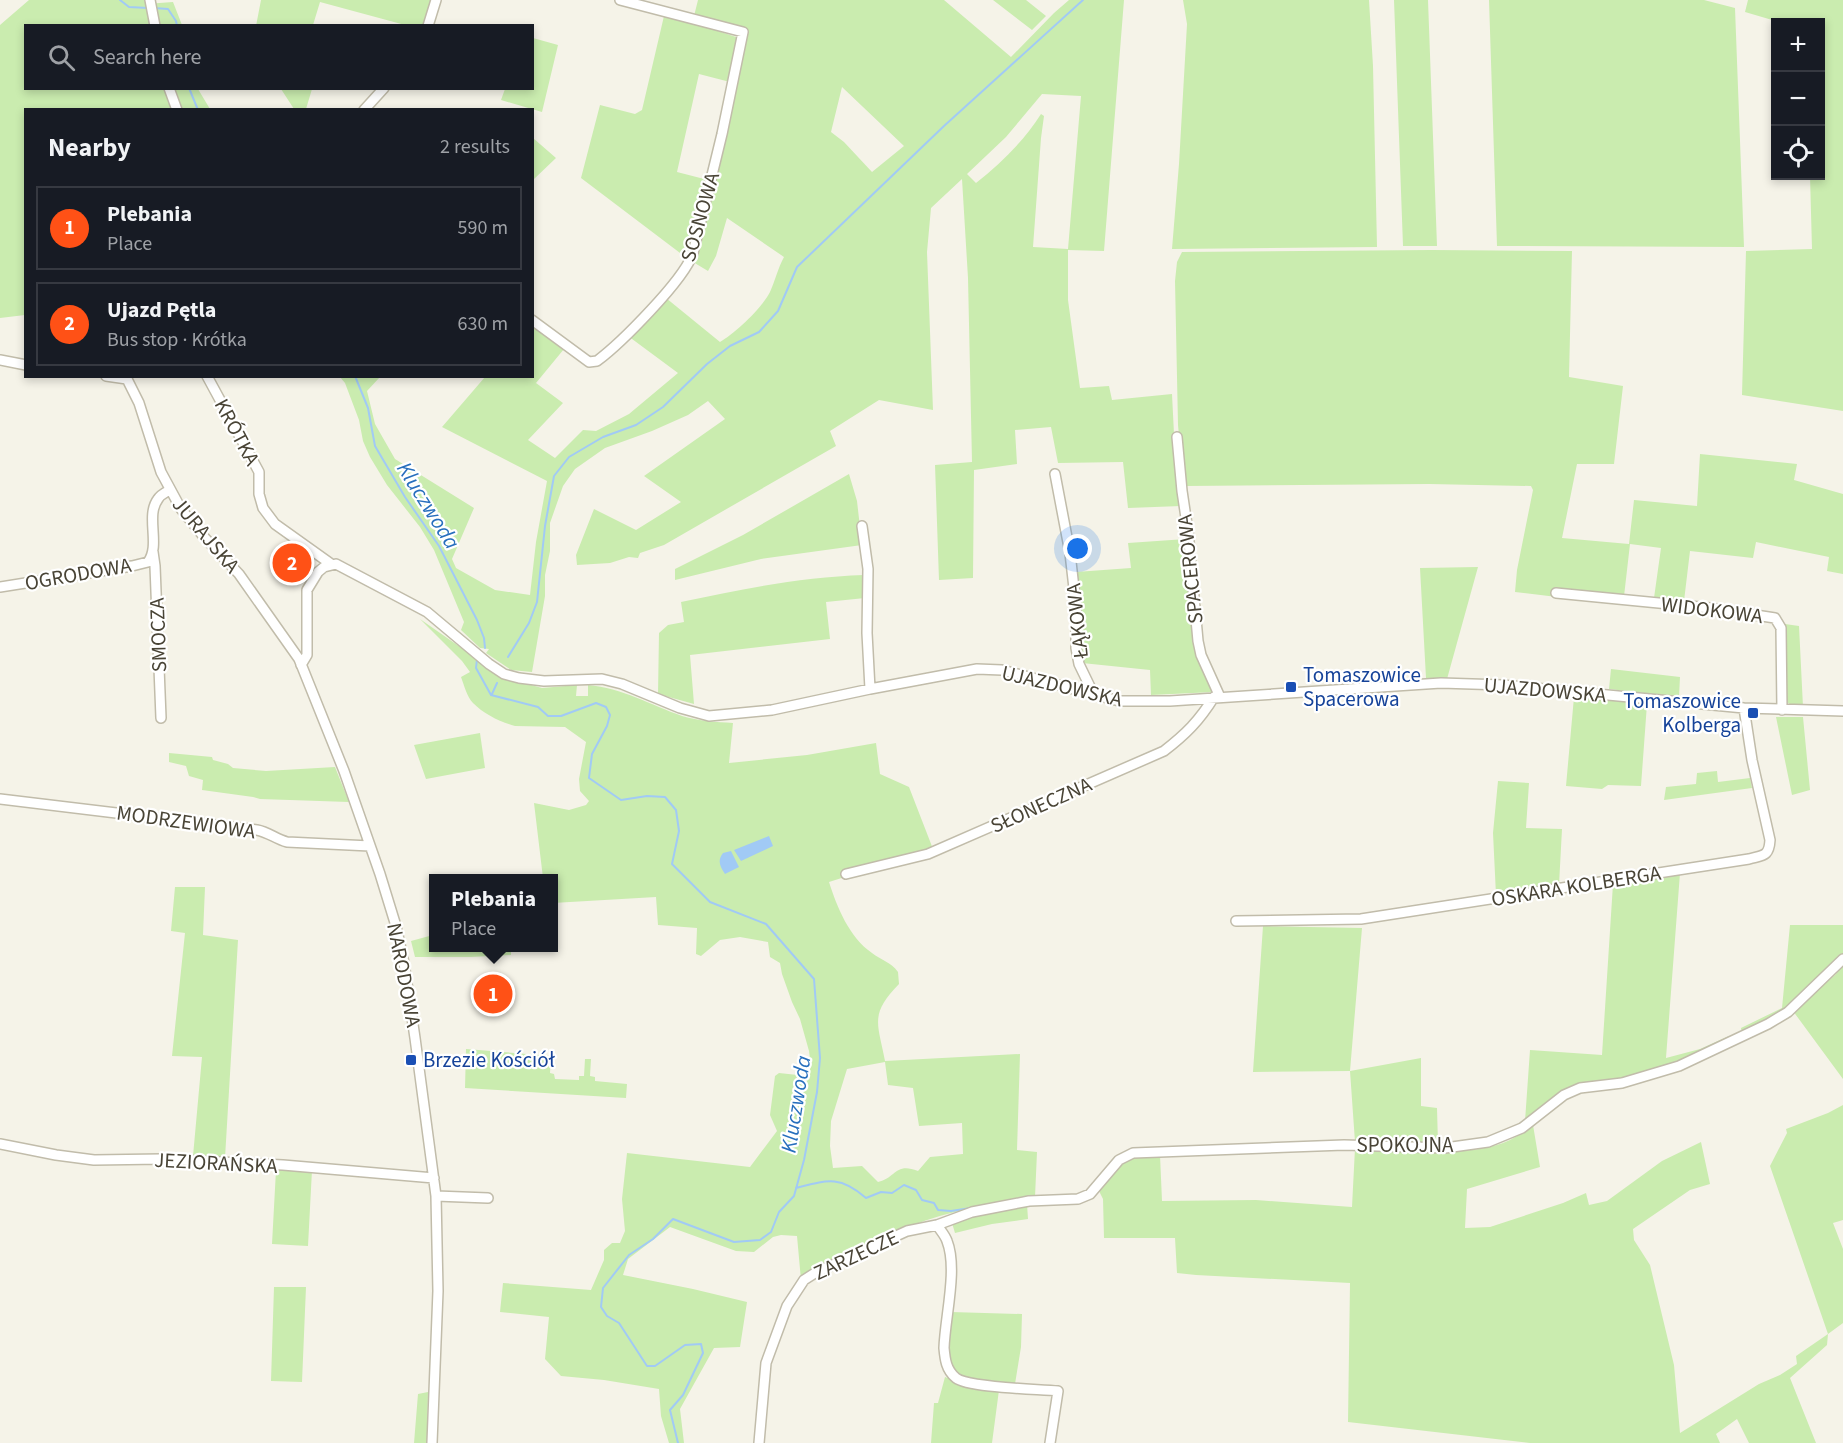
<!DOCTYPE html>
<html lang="en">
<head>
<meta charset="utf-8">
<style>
	:root { --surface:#171b24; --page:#20242c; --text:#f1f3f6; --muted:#9ea1a6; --line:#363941; --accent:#ff5116 }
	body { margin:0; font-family:"Source Sans 3",sans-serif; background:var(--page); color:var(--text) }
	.controls { position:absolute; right:18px; top:18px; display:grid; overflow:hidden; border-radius:0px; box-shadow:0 3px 9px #0003 }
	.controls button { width:54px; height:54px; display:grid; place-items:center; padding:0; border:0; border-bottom:2px solid var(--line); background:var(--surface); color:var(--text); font:30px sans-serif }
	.you { position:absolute; left:1078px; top:549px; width:21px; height:21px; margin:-15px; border:4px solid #fff; border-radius:50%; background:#1a73e8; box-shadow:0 0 0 9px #1a73e833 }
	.badge { display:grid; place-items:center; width:39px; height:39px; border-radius:50%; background:var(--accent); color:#fff; font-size:20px; font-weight:700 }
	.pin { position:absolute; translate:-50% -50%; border:3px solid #fff; box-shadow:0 2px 6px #0006 }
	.popup { position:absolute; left:429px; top:874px; width:129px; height:78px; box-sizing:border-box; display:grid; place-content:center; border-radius:0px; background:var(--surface); filter:drop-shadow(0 2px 4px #0005); font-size:20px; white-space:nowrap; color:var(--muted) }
	.popup b { font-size:22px; color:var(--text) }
	.popup::after { content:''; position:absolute; left:50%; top:100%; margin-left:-12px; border:12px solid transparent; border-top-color:var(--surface) }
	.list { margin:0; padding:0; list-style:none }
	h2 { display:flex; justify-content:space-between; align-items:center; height:78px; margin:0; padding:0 24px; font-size:26px }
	h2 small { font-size:20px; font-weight:400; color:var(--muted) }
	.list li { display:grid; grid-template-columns:39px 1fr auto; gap:18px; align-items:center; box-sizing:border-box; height:84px; margin:0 12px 12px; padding:0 12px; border:2px solid var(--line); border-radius:0px }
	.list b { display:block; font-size:22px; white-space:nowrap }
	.list p { margin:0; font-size:20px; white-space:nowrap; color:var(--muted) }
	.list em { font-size:20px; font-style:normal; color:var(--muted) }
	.icon { flex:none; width:33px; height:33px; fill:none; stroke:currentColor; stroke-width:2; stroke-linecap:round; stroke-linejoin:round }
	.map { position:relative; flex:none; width:1843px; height:1443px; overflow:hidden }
	.search { position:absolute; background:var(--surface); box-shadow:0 3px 9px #0003; left:24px; top:24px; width:510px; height:66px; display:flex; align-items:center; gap:15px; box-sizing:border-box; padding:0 21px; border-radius:0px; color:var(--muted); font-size:22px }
	.panel { position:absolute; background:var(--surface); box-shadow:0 3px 9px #0003; left:24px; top:108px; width:510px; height:270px; border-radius:0px }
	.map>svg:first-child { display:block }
</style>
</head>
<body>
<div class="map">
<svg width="1843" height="1443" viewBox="0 0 1843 1443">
	<rect width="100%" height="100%" fill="#f5f3e8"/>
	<!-- green -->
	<path fill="#caecaf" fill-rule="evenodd" d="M29,0H144L146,4L173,2L182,25L26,26V88L198,89L210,109L26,110L25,315L0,318V25Z
		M261,0H432L424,25H405L320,2L313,25L256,26Z
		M698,0H944L1011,57L1054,13L1069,0H1124L1104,251L1068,250V300L1080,388L1109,386L1112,400L1172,394L1174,434L1181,506L1128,508L1123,462L1058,463L1051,427L1015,430L1017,464L974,470L973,578L939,580L935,465L972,462L968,278L962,179L931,208L927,252L933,410L879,400L830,431L836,446L664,545L640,553L638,558L629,557L610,563L577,565L576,555L594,509L636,530L681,502L644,476L725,419L708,401L688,415L652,431L605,448L575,469L563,486L550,523V551L545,575V596L532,672L511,670L486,653L489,649L480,648L461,630L464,622L434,550L420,527L387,485L370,457L363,441L359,420L345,383L340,377H380L367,391L375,424L395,459L474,508L452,559L456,568L495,590L530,595L536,542L547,481L442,427L485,377L532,376L533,324L564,349L536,383L563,403L528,440L555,458L583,430L596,431L629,414L678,373L628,336L666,298L720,342C735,333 762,308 770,292C775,281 778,268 784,257L727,218L716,256L708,271L688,259L581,178L600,105L635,114L642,110L664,16L709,28L736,37L738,41L730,82L699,74L677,172L712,181L745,33L694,16ZM842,87L904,146L872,172L844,142L831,132ZM1042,94L1081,96L1068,249L1033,247L1041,138L1044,116L1041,114C1024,141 1001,163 976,183L967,174L1006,137Z
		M993,0H1026L1046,16L1032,30Z
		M1183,0H1369L1373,66L1377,247L1172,249L1179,164L1187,24Z
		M1394,0H1428L1437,246H1403Z
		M1489,0H1704L1735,8L1744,247L1497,246Z
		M1748,0H1843V411L1742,395L1746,251L1812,249L1810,176H1820V22H1779L1745,12Z
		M533,38L558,45L542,112L501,100L505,89L532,88Z
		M281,89H312L306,109H294Z
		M533,138L556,158L533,180Z
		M1432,250L1572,251L1569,377L1623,386L1614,464H1577L1562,538L1629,544L1634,500L1697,506L1700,454L1797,464L1794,480L1843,494V574L1827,571L1829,557L1756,542L1753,558L1690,551L1684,601L1654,598L1661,548L1630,544L1623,605L1515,592L1517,570L1533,490L1531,486L1429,484L1186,486L1183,477L1178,425L1175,281L1177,262L1182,252Z
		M849,474L857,501L862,545L761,559L675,580V569L743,535Z
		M1186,539L1195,642L1214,692L1151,695L1150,670L1082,663L1076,572L1131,568L1128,543Z
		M1478,567L1447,679L1426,678L1420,568Z
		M864,575L865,598L826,602L830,639L690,655L694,704L658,694L659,633L668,625L684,622L681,602C742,589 802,577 864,575Z
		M420,619L503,677L542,688L577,685L576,696H588V685C622,688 651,705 682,716C699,721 716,722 733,723L729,763L807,755L876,743L880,774L909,787L933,849L829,882C837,907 849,937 872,953C881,960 891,962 898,972L899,984C869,1015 878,1023 885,1061L1020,1054L1017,1150L1037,1152L1035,1197C988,1203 940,1213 896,1232C864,1246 832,1264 801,1280L797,1236L781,1235L773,1237L754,1252L736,1251L670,1227L628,1259L623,1275L693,1289L747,1302L740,1347L714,1348L680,1409L684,1443H669L661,1416L659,1389L604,1380L561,1376L545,1359L549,1317L500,1312L503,1283L591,1290L604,1260V1250L612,1243H620L625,1231L622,1199L627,1153L750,1167L777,1131L770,1115L775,1076L779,1073L807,1076L811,1067L809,1051L800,1019L792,1002L782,974L780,963L770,957L768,942L740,937L720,940L701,956L696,954L697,928L658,925L656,897L553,903V878H543L534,803L569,810L586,805L589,801L580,791L579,779L586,742L565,727L515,726C500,722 484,714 473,703C467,697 464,685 461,677L470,672L462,661ZM885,1062L888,1085L913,1088L919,1126L962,1123L963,1154L930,1157L918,1171C895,1162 896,1178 878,1182L862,1166L833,1168L830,1146L831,1121L847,1069Z
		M1785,624L1799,626L1803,707C1794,706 1789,706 1784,698Z
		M1611,669L1680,677L1679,697L1609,689Z
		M1574,697L1647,704L1641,786L1608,785L1602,789L1566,786Z
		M1776,717H1803L1810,790L1792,795Z
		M480,733L485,768L426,779L414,745Z
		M169,753L212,757L213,760L228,764L233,768L266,771L335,767L349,802L260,799L253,797L202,790L203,780L189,776L186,766L169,762Z
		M1717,771L1718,782L1750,778L1752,788L1664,800L1666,787L1696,784L1697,773Z
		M1498,781L1529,783L1526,828L1562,829L1559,885L1496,895L1493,833Z
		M1680,873L1666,1058L1700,1049L1729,1036L1724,1042L1668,1067L1626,1080L1572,1086L1525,1121L1530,1050L1602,1055L1613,884Z
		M175,887H205L203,935L238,940L225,1158L193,1156L202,1057L172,1056L185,933L171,931Z
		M1790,925H1843V955L1796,1002L1776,1017L1742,1034L1741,1028L1782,1008Z
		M1263,926L1362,928L1350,1071L1421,1058V1106L1437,1108L1438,1144L1355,1142L1350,1071L1253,1072Z
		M433,935V948H511V955L471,957H415L411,941Z
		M1843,966V1079L1793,1011L1835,975Z
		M466,1049L551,1056L550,1073L554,1074L555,1079L579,1080V1076H584L585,1059H591L590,1076L595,1077V1081L627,1084L626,1098L465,1088Z
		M1843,1105V1220L1833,1223L1843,1249V1323L1828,1334L1827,1345L1790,1378L1816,1443H1749L1737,1419L1716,1434L1720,1443H1530L1348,1422L1350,1283L1196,1275L1177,1273L1175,1238H1104L1103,1199L1099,1191L1121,1161L1134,1155H1160L1162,1201L1256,1200L1352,1207L1355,1148C1396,1149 1473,1159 1510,1140C1518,1136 1526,1130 1533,1125L1540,1167L1467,1189L1465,1228L1490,1227L1563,1203L1586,1193L1589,1205L1607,1201L1662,1161L1701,1142L1710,1184L1690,1190L1633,1229L1634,1240L1650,1265L1674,1365L1680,1433L1759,1384L1780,1375L1797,1364L1796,1356L1828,1334L1770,1166L1787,1133L1786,1129L1828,1113Z
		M276,1170H312L308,1246L272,1244Z
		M1027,1204L1028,1219L992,1224L955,1233L952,1223L962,1218Z
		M274,1287H306L302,1382L271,1381Z
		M951,1312L1022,1314L1021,1347L1015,1384H1000L958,1377L948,1363V1325Z
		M945,1377L969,1386L999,1390L992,1443H931L934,1403H938Z
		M428,1392L427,1443H414L418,1394Z"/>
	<!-- water -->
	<path fill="#a1caf5" d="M769,836L773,846L741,861L734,850Z
		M731,851L739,867L725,874C720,866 717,861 723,853Z"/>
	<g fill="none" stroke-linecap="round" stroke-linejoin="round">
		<!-- stream -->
		<path stroke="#a1caf5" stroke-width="2" d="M120,0L129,7L148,8
			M154,8L168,9L176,21L177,26
			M189,88L198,110
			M355,376L368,408L375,446L405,497L439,546L477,620L484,638L485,648
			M508,657L529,623L537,602L545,526L554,476L569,457L603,437L636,425L663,407L707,364L730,346L759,332L778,311L797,267L944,126L1083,0
			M477,659L476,668L491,695L538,707L548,716H561L596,703L606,707L610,715L607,726L592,754L589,778L621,800L647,796L665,797L676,810L679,831L672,864L710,902L766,924L814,979L820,1058L817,1092L804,1160L794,1196L779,1212L771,1232L760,1240L734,1242L673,1219L653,1239L629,1255L603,1288L601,1307L607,1316L619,1323L647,1366H655L685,1345L701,1344L703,1353L683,1395L670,1410L678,1443
			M492,694L497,683
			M796,1188C827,1180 840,1175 866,1198L881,1192L892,1193L904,1185L916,1190L922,1200L934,1203L938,1210L951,1211L971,1208"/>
		<defs>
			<path id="minor" d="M150,0L155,26
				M428,26L436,0
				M169,88L177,110
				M364,110L384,88
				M532,320L589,362L597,361C621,343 684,280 693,253L722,134L743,32L620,0
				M0,360L26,365
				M106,376L127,379
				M207,376L259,472V494L263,508L275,524L331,564
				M127,379L139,403L161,472L181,509L204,537L239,574L299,659L344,771L380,874L396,926L404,963L415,1038L436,1196L438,1291L432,1443
				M1177,437L1182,491L1188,531L1198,641L1201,655L1220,697
				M1055,474L1070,553L1076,606V648L1079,664L1094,695
				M862,526L868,569L867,633L870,689
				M153,552L155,566L161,718
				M0,587L132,566L148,562C161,545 145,516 158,499C160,495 166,492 170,490
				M1556,593L1710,608L1775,618L1781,628L1782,710
				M301,665L307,655V590L318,572L324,567L336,564L427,612L489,664L504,674L519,678L544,681L602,679L622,684L680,708L709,716L772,710L870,689L977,669L1002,670L1119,701H1170L1441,683L1503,685L1744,708L1843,711
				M0,799L257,830C268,832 276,839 287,842L370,846
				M846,874L928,854L1164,751C1186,734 1199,721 1214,697
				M1236,921L1361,919L1749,859C1763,855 1769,857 1770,840L1752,760L1744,708
				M0,1144L56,1155L94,1160L161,1159L283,1165L434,1178
				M436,1196L488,1198
				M937,1225C940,1230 945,1235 947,1241C958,1269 945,1317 944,1348C945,1359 946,1370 956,1378C969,1388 1038,1389 1058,1391L1050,1443
				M759,1443L766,1363L787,1306L804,1280L815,1273L907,1231L937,1225L972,1212L1029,1201L1078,1199L1090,1194L1119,1160L1133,1153L1344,1145L1445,1148L1488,1142L1522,1128L1564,1095L1580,1088L1622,1083L1679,1066L1768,1024L1788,1012L1843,959"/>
		</defs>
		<!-- minor casing -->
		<use href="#minor" stroke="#c1bcaa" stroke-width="12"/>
		<!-- minor -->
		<use href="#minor" stroke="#fff" stroke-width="9"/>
	</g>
	<!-- markers -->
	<g fill="#1a4fb4" stroke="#fff" stroke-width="2">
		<rect x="1285" y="681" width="12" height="12" rx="3"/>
		<rect x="1747" y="707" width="12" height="12" rx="3"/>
		<rect x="405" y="1054" width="12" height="12" rx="3"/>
	</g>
	<g text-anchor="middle" stroke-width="4.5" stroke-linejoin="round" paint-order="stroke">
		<!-- street labels -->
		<g font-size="21" fill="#494436" stroke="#fff">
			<text transform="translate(700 217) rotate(-74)" y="7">SOSNOWA</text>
			<text transform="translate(237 432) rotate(62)" y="7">KRÓTKA</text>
			<text transform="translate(206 535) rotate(50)" y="7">JURAJSKA</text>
			<text transform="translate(1190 569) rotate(-96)" y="7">SPACEROWA</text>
			<text transform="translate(78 574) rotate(-10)" y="7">OGRODOWA</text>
			<text transform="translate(1712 610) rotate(7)" y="7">WIDOKOWA</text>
			<text transform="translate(1077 621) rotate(-96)" y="7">ŁĄKOWA</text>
			<text transform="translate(158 635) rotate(-92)" y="7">SMOCZA</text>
			<text transform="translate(1062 686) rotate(13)" y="7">UJAZDOWSKA</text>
			<text transform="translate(1545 690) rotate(5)" y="7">UJAZDOWSKA</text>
			<text transform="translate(1041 805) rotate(-24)" y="7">SŁONECZNA</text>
			<text transform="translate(186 822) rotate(8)" y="7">MODRZEWIOWA</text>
			<text transform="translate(1576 886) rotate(-9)" y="7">OSKARA KOLBERGA</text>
			<text transform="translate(404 975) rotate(79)" y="7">NARODOWA</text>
			<text x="1405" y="1152">SPOKOJNA</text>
			<text transform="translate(216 1163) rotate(3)" y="7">JEZIORAŃSKA</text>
			<text transform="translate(856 1255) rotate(-25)" y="7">ZARZECZE</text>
		</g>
		<!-- transit labels -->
		<g font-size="21" fill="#164399" stroke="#fff" text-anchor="start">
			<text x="1303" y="682">Tomaszowice<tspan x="1303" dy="24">Spacerowa</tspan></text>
			<text x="1741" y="708" text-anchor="end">Tomaszowice<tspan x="1741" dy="24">Kolberga</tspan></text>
			<text x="423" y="1067">Brzezie Kościół</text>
		</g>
		<!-- water labels -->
		<g font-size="22" font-style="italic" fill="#276fbd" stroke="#fff">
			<text transform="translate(429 505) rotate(58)" y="8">Kluczwoda</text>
			<text transform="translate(795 1104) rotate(-81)" y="8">Kluczwoda</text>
		</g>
	</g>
</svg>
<div class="controls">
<button>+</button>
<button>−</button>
<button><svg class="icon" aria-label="locate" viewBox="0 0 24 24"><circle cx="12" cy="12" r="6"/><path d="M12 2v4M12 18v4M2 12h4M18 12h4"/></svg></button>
</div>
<div class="you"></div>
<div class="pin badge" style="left:493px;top:994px">1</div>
<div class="popup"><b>Plebania</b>Place</div>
<div class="pin badge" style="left:292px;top:563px">2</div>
<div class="search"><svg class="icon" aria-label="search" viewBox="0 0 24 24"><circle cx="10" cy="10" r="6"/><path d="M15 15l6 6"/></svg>Search here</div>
<section class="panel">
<h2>Nearby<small>2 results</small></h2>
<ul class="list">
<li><span class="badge">1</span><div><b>Plebania</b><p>Place</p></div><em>590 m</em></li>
<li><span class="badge">2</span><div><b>Ujazd Pętla</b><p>Bus stop · Krótka</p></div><em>630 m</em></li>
</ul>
</section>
</div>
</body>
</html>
